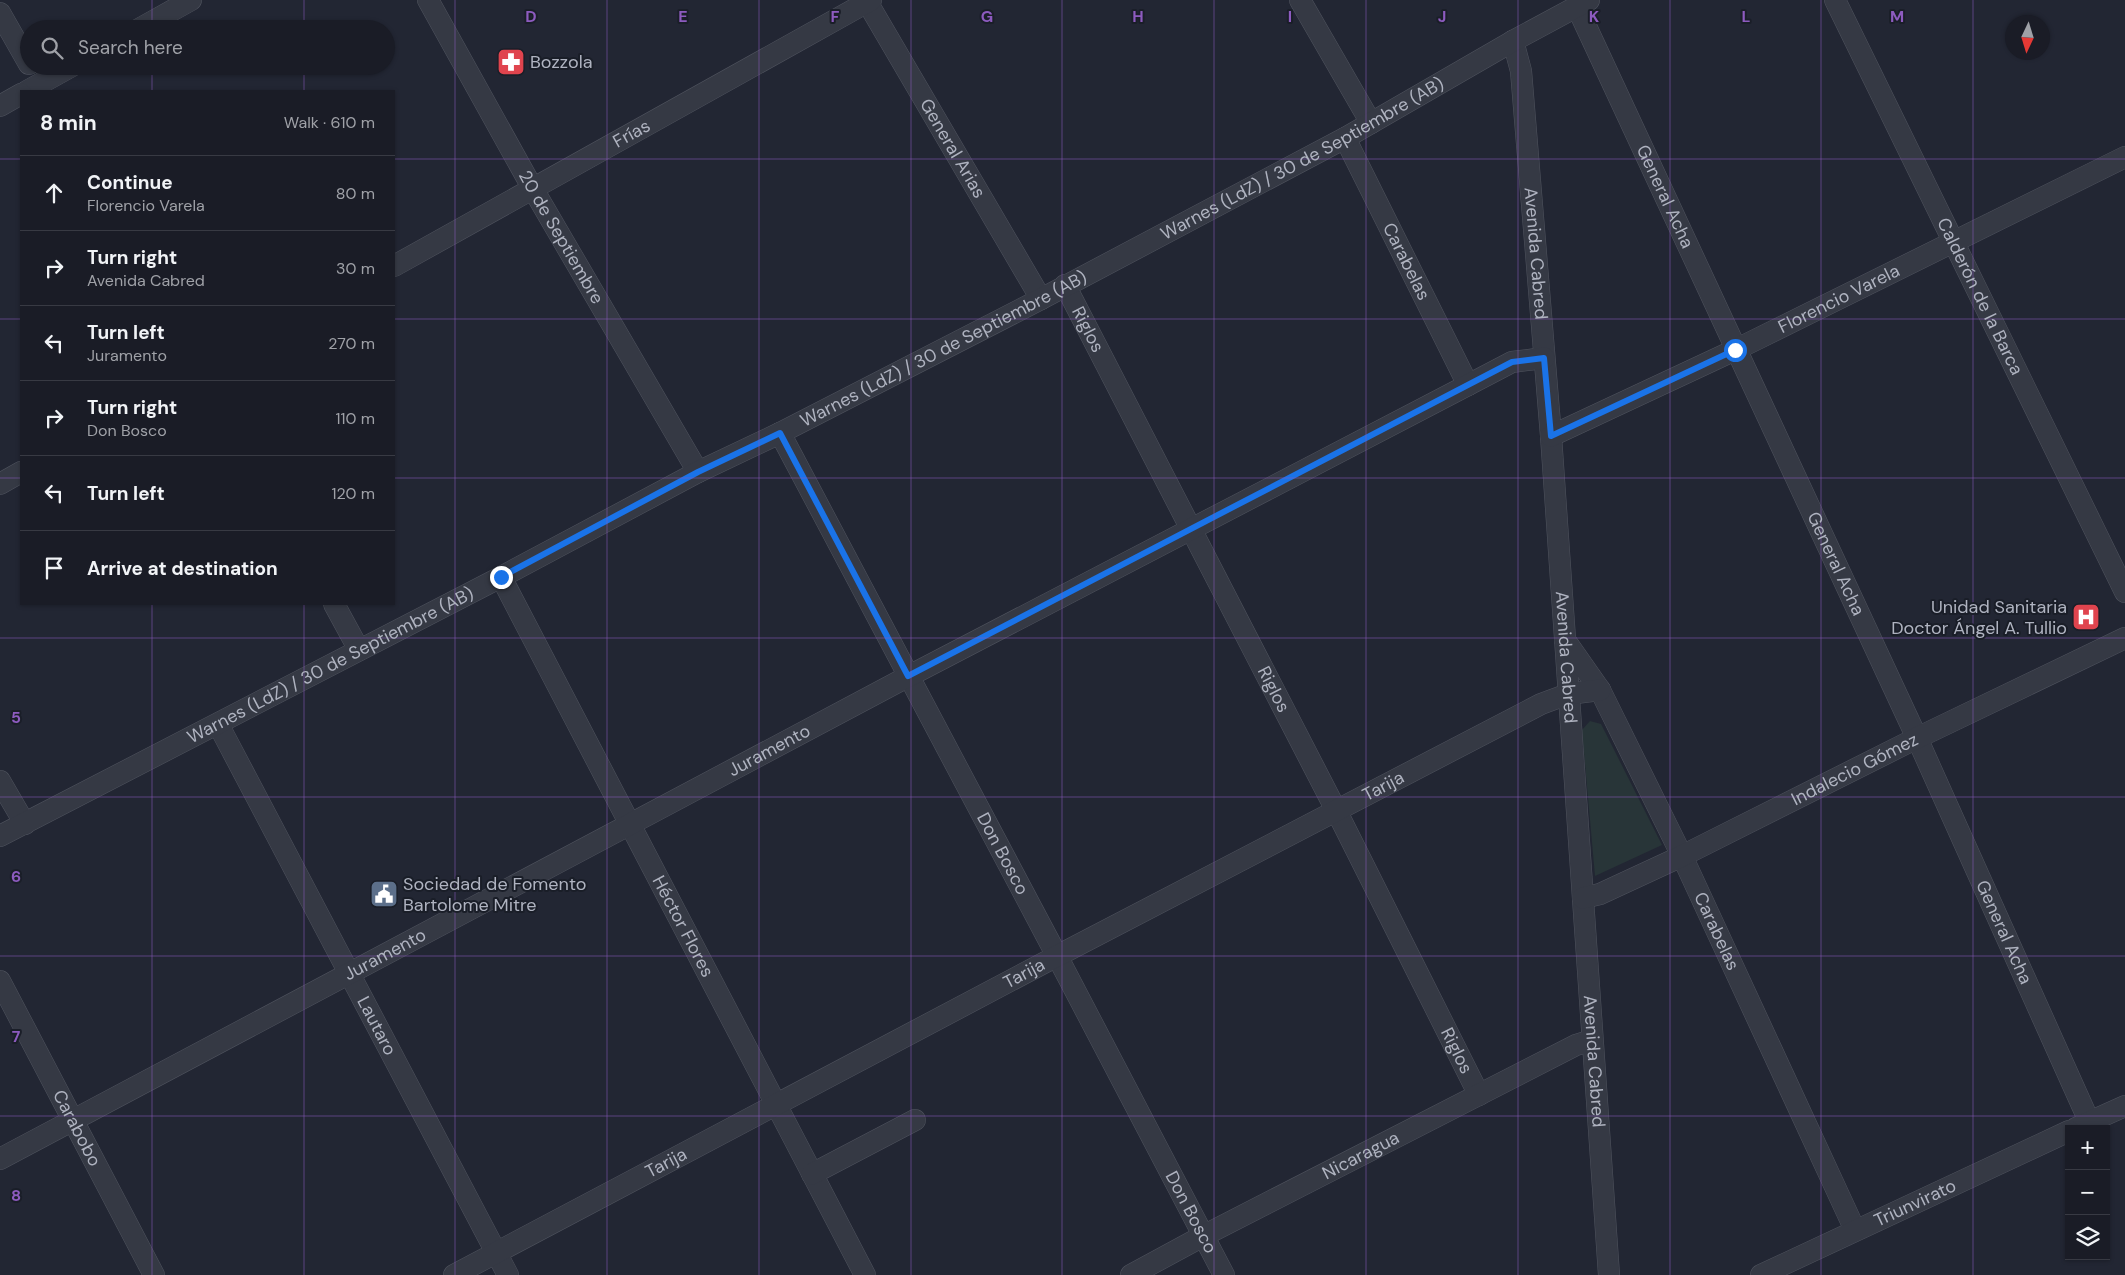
<!DOCTYPE html>
<html lang="en">
<head>
<meta charset="utf-8">
<style>
	:root { --surface:#1a1c26; --page:#272932; --text:#f1f3f6; --muted:#9fa1a7; --line:#383a43 }
	body { margin:0; font-family:"DM Sans",sans-serif; background:var(--page); color:var(--text) }
	.controls { position:absolute; right:15px; bottom:15px; display:grid; overflow:hidden; border-radius:0px; box-shadow:0 1px 4px #0004 }
	.controls button { width:45px; height:45px; display:grid; place-items:center; padding:0; border:0; border-bottom:1px solid var(--line); background:var(--surface); color:var(--text); font:25px sans-serif }
	.compass { position:absolute; left:2005px; top:15px; width:45px; height:45px; border-radius:50%; background:var(--surface); box-shadow:0 1px 4px #0004; rotate:184deg }
	.stop { position:absolute; width:15px; height:15px; margin:-11px; border:4px solid #1a73e8; border-radius:50%; background:#fff }
	.stop.end { background:#1a73e8; border-color:#fff; box-shadow:0 1px 5px #0008 }
	.list { margin:0; padding:0; list-style:none }
	h2 { display:flex; justify-content:space-between; align-items:center; height:65px; margin:0; padding:0 20px; font-size:21px }
	h2 small { font-size:16px; font-weight:400; color:var(--muted) }
	.list li { display:grid; grid-template-columns:32px 1fr auto; gap:15px; align-items:center; box-sizing:border-box; height:75px; padding:0 20px; border-top:1px solid var(--line) }
	.list b { display:block; font-size:19px; white-space:nowrap }
	.list p { margin:0; font-size:16px; white-space:nowrap; color:var(--muted) }
	.list em { font-size:16px; font-style:normal; color:var(--muted) }
	.icon { flex:none; width:28px; height:28px; fill:none; stroke:currentColor; stroke-width:2; stroke-linecap:round; stroke-linejoin:round }
	.map { position:relative; flex:none; width:2125px; height:1275px; overflow:hidden }
	.search { position:absolute; background:var(--surface); box-shadow:0 1px 4px #0004; left:20px; top:20px; width:375px; height:55px; display:flex; align-items:center; gap:12px; box-sizing:border-box; padding:0 18px; border-radius:28px; color:var(--muted); font-size:19px }
	.panel { position:absolute; background:var(--surface); box-shadow:0 1px 4px #0004; left:20px; top:90px; width:375px; height:515px; border-radius:0px }
	.map>svg:first-child { display:block }
</style>
</head>
<body>
<div class="map">
<svg width="2125" height="1275" viewBox="0 0 2125 1275">
	<rect width="100%" height="100%" fill="#222633"/>
	<!-- green -->
	<path fill="#283538" d="M1590,721L1601,724L1662,845L1595,876L1582,730Z"/>
	<g fill="none" stroke-linecap="round" stroke-linejoin="round">
		<defs>
			<g id="minor">
				<path id="s1" d="M428,0L533,189L698,472"/>
				<path id="s2" d="M866,0L1041,299"/>
				<path d="M1300,0L1371,123"/>
				<path id="s3" d="M1835,0L2125,592"/>
				<path id="s4" d="M1577,7L1917,738L2089,1121"/>
				<path d="M0,13L29,64"/>
				<path d="M139,29L191,0"/>
				<path id="s5" d="M1513,41L1521,71L1551,436L1609,1275"/>
				<path d="M27,91L72,66"/>
				<path d="M0,106L21,94"/>
				<path id="s6" d="M1345,138L1468,385"/>
				<path id="s7" d="M394,266L871,0"/>
				<path id="s8" d="M1065,285L1337,812L1479,1095"/>
				<path id="s9" d="M780,433L1057,956L1224,1275"/>
				<path id="s10" d="M1551,436L1735,350L2125,157"/>
				<path d="M0,484L21,472"/>
				<path id="s11" d="M501,577L865,1275"/>
				<path d="M334,604L359,650"/>
				<path id="s12" d="M1565,640L1600,690L1682,856L1855,1230"/>
				<path id="s13" d="M218,724L508,1275"/>
				<path d="M0,781L25,824"/>
				<path id="s14" d="M0,836L501,577L698,472L780,433L1041,299L1345,138L1513,41L1589,0"/>
				<path id="s15" d="M1583,898L1600,894L1682,856L1917,738L2125,638"/>
				<path id="s16" d="M0,981L154,1275"/>
				<path d="M2076,1128L2125,1106"/>
				<path id="s17" d="M0,1159L909,676L1468,385L1512,362L1544,358"/>
				<path d="M812,1174L915,1120"/>
				<path id="s18" d="M454,1275L1057,956L1541,704L1568,694L1600,690"/>
				<path id="s19" d="M1131,1275L1203,1236L1576,1045L1592,1040"/>
				<path id="s20" d="M1761,1275L2069,1131"/>
			</g>
		</defs>
		<!-- minor casing -->
		<use href="#minor" stroke="#4f535e" stroke-width="22"/>
		<!-- minor -->
		<use href="#minor" stroke="#353944" stroke-width="21"/>
	</g>
	<g fill="none" stroke-linecap="round" stroke-linejoin="round">
		<!-- route -->
		<path stroke="#1a73e8" stroke-width="6" d="M501,577L698,472L780,433L908,676L1512,362L1544,358L1551,436L1735,350"/>
	</g>
	<!-- grid -->
	<path fill="none" stroke="#8d5bbf" stroke-width="1" stroke-opacity="0.55" d="M152,0V29M304,0V29M455,0V1275M607,0V1275M759,0V1275M911,0V1275M1062,0V1275M1214,0V1275M1366,0V1275M1518,0V1275M1670,0V1275M1821,0V1275M1973,0V1275M152,66V91M304,66V91M0,159H21M394,159H2125M0,319H21M394,319H2125M0,478H21M394,478H2125M152,604V1275M304,604V1275M0,638H2125M0,797H2125M0,956H2125M0,1116H2125"/>
	<!-- icons -->
	<defs>
		<symbol id="pharmacy-square" viewBox="-11 -11 22 22"><rect x="-9" y="-9" width="18" height="18" rx="4" fill="#e0444e" stroke="#1a1e28"/><path d="M-2-6h4v4h4v4h-4v4h-4v-4h-4v-4h4Z" fill="#fff"/></symbol>
		<symbol id="hospital-square" viewBox="-11 -11 22 22"><rect x="-9" y="-9" width="18" height="18" rx="4" fill="#e0444e" stroke="#1a1e28"/><path d="M-5-5h3v3.5h4V-5h3V5h-3V1.5h-4V5h-3Z" fill="#fff"/></symbol>
		<symbol id="civic-square" viewBox="-11 -11 22 22"><rect x="-9" y="-9" width="18" height="18" rx="4" fill="#5c6f8a" stroke="#1a1e28"/><path d="M-.6-6.5H3V-4.5H.6V-3L4-1V1h2V6H-6V1h2V-1L-.6-3ZM-1.2 2.5V6h2.4V2.5Z" fill="#fff"/></symbol>
	</defs>
	<g fill-rule="evenodd">
		<use href="#pharmacy-square" x="495" y="46" width="32" height="32"/>
		<use href="#hospital-square" x="2070" y="601" width="32" height="32"/>
		<use href="#civic-square" x="368" y="878" width="32" height="32"/>
	</g>
	<g text-anchor="middle" stroke-width="4" stroke-linejoin="round" paint-order="stroke">
		<!-- poi labels -->
		<g font-size="18" fill="#afb3c0" stroke="#1a1e28" text-anchor="start">
			<text x="530" y="68">Bozzola</text>
			<text x="2067" y="613" text-anchor="end">Unidad Sanitaria<tspan x="2067" dy="21">Doctor Ángel A. Tullio</tspan></text>
			<text x="403" y="890">Sociedad de Fomento<tspan x="403" dy="21">Bartolome Mitre</tspan></text>
		</g>
		<!-- street labels -->
		<g font-size="18" fill="#afb3c0" stroke="#1a1e28">
			<text dy="6" stroke="none"><textPath href="#s7" startOffset="272">Frías</textPath></text>
			<text dy="6" stroke="none"><textPath href="#s2" startOffset="172">General Arias</textPath></text>
			<text dy="6" stroke="none"><textPath href="#s14" startOffset="1468">Warnes (LdZ) / 30 de Septiembre (AB)</textPath></text>
			<text dy="6" stroke="none"><textPath href="#s4" startOffset="209">General Acha</textPath></text>
			<text dy="6" stroke="none"><textPath href="#s1" startOffset="272">20 de Septiembre</textPath></text>
			<text dy="6" stroke="none"><textPath href="#s5" startOffset="214">Avenida Cabred</textPath></text>
			<text dy="6" stroke="none"><textPath href="#s6" startOffset="138">Carabelas</textPath></text>
			<text dy="6" stroke="none"><textPath href="#s3" startOffset="330">Calderón de la Barca</textPath></text>
			<text dy="6" stroke="none"><textPath href="#s10" startOffset="319">Florencio Varela</textPath></text>
			<text dy="6" stroke="none"><textPath href="#s8" startOffset="50">Riglos</textPath></text>
			<text dy="6" stroke="none"><textPath href="#s14" startOffset="1062">Warnes (LdZ) / 30 de Septiembre (AB)</textPath></text>
			<text dy="6" stroke="none"><textPath href="#s4" startOffset="614">General Acha</textPath></text>
			<text dy="6" stroke="none"><textPath href="#s5" startOffset="619">Avenida Cabred</textPath></text>
			<text dy="6" stroke="none"><textPath href="#s14" startOffset="372">Warnes (LdZ) / 30 de Septiembre (AB)</textPath></text>
			<text dy="6" stroke="none"><textPath href="#s8" startOffset="455">Riglos</textPath></text>
			<text dy="6" stroke="none"><textPath href="#s17" startOffset="871">Juramento</textPath></text>
			<text dy="6" stroke="none"><textPath href="#s15" startOffset="301">Indalecio Gómez</textPath></text>
			<text dy="6" stroke="none"><textPath href="#s18" startOffset="1050">Tarija</textPath></text>
			<text dy="6" stroke="none"><textPath href="#s9" startOffset="476">Don Bosco</textPath></text>
			<text dy="6" stroke="none"><textPath href="#s11" startOffset="394">Héctor Flores</textPath></text>
			<text dy="6" stroke="none"><textPath href="#s12" startOffset="329">Carabelas</textPath></text>
			<text dy="6" stroke="none"><textPath href="#s4" startOffset="1019">General Acha</textPath></text>
			<text dy="6" stroke="none"><textPath href="#s17" startOffset="436">Juramento</textPath></text>
			<text dy="6" stroke="none"><textPath href="#s18" startOffset="645">Tarija</textPath></text>
			<text dy="6" stroke="none"><textPath href="#s13" startOffset="341">Lautaro</textPath></text>
			<text dy="6" stroke="none"><textPath href="#s8" startOffset="860">Riglos</textPath></text>
			<text dy="6" stroke="none"><textPath href="#s5" startOffset="1024">Avenida Cabred</textPath></text>
			<text dy="6" stroke="none"><textPath href="#s16" startOffset="166">Carabobo</textPath></text>
			<text dy="6" stroke="none"><textPath href="#s19" startOffset="259">Nicaragua</textPath></text>
			<text dy="6" stroke="none"><textPath href="#s18" startOffset="240">Tarija</textPath></text>
			<text dy="6" stroke="none"><textPath href="#s20" startOffset="170">Triunvirato</textPath></text>
			<text dy="6" stroke="none"><textPath href="#s9" startOffset="881">Don Bosco</textPath></text>
		</g>
	</g>
	<g font-size="16" text-anchor="middle" font-weight="bold" fill="#8d5bbf" stroke="#1a1e28" stroke-width="4" stroke-linejoin="round" paint-order="stroke">
		<text x="531" y="22">D</text>
		<text x="683" y="22">E</text>
		<text x="835" y="22">F</text>
		<text x="987" y="22">G</text>
		<text x="1138" y="22">H</text>
		<text x="1290" y="22">I</text>
		<text x="1442" y="22">J</text>
		<text x="1594" y="22">K</text>
		<text x="1746" y="22">L</text>
		<text x="1897" y="22">M</text>
		<text x="16" y="723">5</text>
		<text x="16" y="882">6</text>
		<text x="16" y="1042">7</text>
		<text x="16" y="1201">8</text>
	</g>
</svg>
<div class="controls">
<button>+</button>
<button>−</button>
<button><svg class="icon" aria-label="layers" viewBox="0 0 24 24"><path d="M12 4l9 5-9 5-9-5zM3 14l9 5 9-5"/></svg></button>
</div>
<svg class="compass" viewBox="-18 -18 36 36"><path d="M0-13l5 13h-10z" fill="#e53935"/><path d="M0 13l5-13h-10z" fill="#9fa1a7"/></svg>
<div class="stop" style="left:1735px;top:350px"></div>
<div class="stop end" style="left:501px;top:577px"></div>
<div class="search"><svg class="icon" aria-label="search" viewBox="0 0 24 24"><circle cx="10" cy="10" r="6"/><path d="M15 15l6 6"/></svg>Search here</div>
<section class="panel">
<h2>8 min<small>Walk · 610 m</small></h2>
<ul class="list">
<li><svg class="icon" aria-label="ahead" viewBox="0 0 24 24"><path d="M12 20V5M6 11l6-6 6 6"/></svg><div><b>Continue</b><p>Florencio Varela</p></div><em>80 m</em></li>
<li><svg class="icon" aria-label="right" viewBox="0 0 24 24"><path d="M7 20v-9h11M14 6l5 5-5 5"/></svg><div><b>Turn right</b><p>Avenida Cabred</p></div><em>30 m</em></li>
<li><svg class="icon" aria-label="left" viewBox="0 0 24 24"><path d="M17 20v-9H6M10 6l-5 5 5 5"/></svg><div><b>Turn left</b><p>Juramento</p></div><em>270 m</em></li>
<li><svg class="icon" aria-label="right" viewBox="0 0 24 24"><path d="M7 20v-9h11M14 6l5 5-5 5"/></svg><div><b>Turn right</b><p>Don Bosco</p></div><em>110 m</em></li>
<li><svg class="icon" aria-label="left" viewBox="0 0 24 24"><path d="M17 20v-9H6M10 6l-5 5 5 5"/></svg><div><b>Turn left</b></div><em>120 m</em></li>
<li><svg class="icon" aria-label="arrive" viewBox="0 0 24 24"><path d="M6 21V4h12l-3 4 3 4H6"/></svg><div><b>Arrive at destination</b></div></li>
</ul>
</section>
</div>
</body>
</html>
